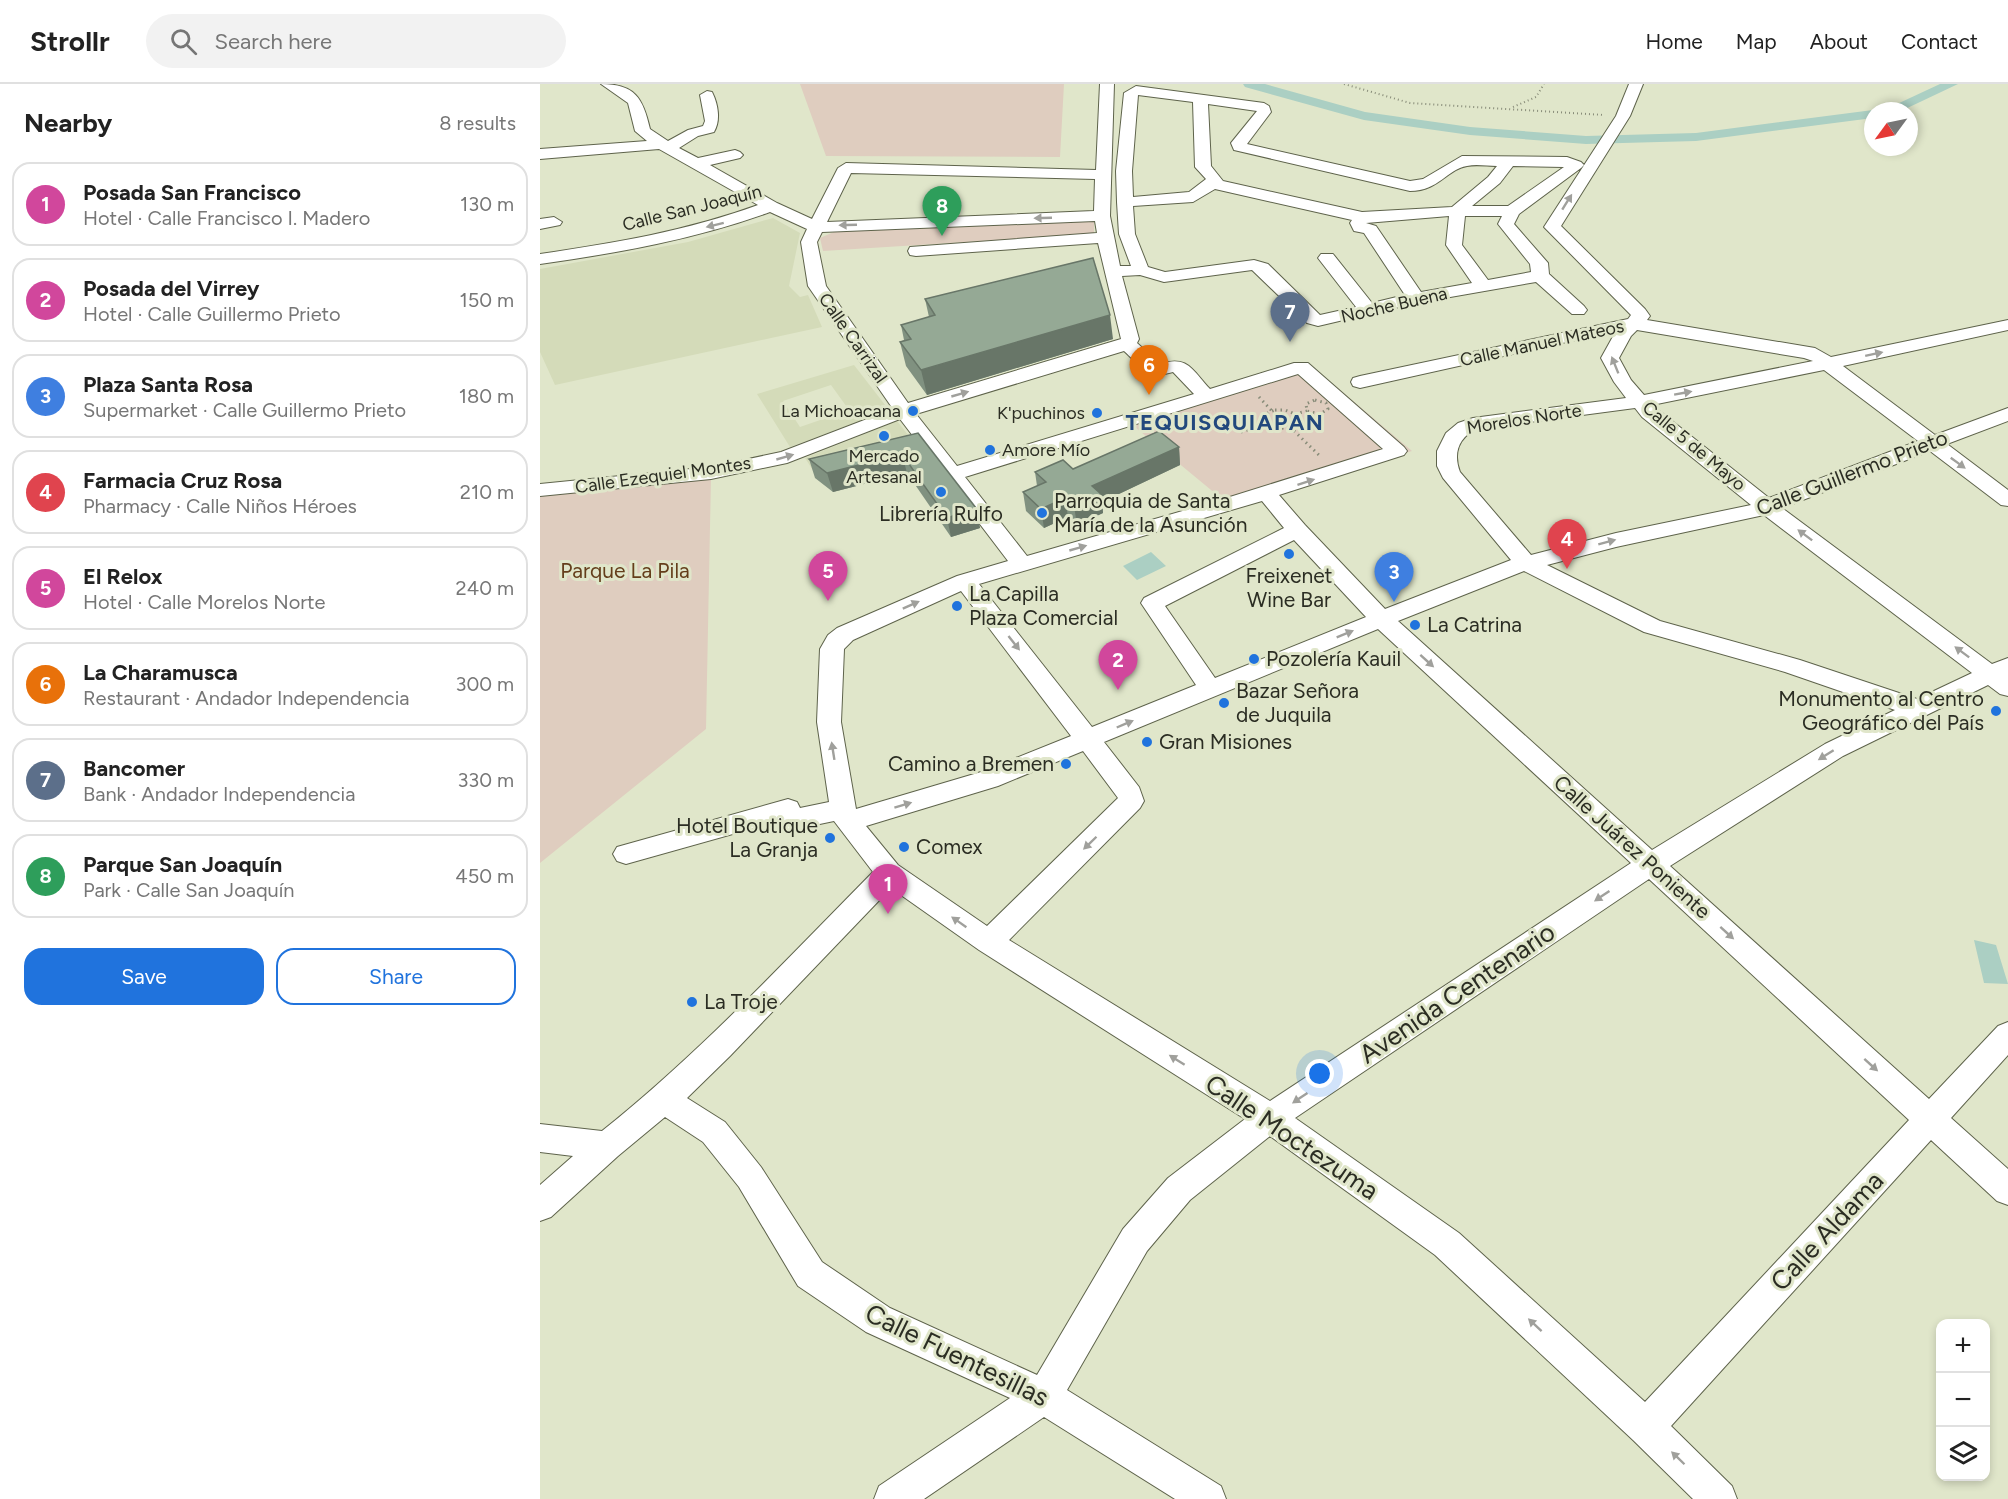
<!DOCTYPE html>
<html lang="en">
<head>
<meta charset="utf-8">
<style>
	:root { --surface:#fff; --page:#f2f2f2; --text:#222; --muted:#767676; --line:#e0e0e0; --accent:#2073dd }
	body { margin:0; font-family:Figtree,sans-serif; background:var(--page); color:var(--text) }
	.controls { position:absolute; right:18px; bottom:18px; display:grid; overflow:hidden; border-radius:12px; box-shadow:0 3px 9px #0003 }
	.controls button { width:54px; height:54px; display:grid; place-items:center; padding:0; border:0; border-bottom:2px solid var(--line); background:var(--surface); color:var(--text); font:30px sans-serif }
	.compass { position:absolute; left:1324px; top:18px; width:54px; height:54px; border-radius:50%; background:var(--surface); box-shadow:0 3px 9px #0003; rotate:237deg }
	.you { position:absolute; left:780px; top:990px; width:21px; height:21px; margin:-15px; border:4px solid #fff; border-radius:50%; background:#1a73e8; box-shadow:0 0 0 9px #1a73e833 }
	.badge { display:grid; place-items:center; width:39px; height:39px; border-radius:50%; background:var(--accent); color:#fff; font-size:20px; font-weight:700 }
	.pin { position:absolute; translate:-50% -50px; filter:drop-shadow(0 2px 3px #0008) }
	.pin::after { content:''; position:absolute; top:32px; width:21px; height:18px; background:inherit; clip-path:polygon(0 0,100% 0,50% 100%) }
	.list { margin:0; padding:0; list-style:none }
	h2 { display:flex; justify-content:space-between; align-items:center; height:78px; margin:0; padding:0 24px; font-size:26px }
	h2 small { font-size:20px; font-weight:400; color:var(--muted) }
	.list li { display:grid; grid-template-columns:39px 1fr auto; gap:18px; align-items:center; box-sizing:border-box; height:84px; margin:0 12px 12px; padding:0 12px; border:2px solid var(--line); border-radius:18px }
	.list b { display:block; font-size:22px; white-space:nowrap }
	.list p { margin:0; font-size:20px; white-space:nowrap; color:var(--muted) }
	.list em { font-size:20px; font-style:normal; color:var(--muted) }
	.actions { display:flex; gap:12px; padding:18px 24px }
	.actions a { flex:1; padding:14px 0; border:2px solid var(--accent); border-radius:18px; text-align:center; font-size:21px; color:var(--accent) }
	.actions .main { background:var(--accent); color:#fff }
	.icon { flex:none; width:33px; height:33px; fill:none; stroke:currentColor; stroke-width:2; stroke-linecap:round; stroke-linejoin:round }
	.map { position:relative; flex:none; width:1468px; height:1415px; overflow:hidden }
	header { display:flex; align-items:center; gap:36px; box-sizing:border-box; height:84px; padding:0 30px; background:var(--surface); border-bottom:2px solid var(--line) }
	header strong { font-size:28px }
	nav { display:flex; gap:33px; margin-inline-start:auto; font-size:21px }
	.search { width:420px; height:54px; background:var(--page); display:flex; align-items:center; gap:15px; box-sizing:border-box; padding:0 21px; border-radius:33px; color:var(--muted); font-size:22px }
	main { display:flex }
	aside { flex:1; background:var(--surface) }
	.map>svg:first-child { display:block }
</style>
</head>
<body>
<header>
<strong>Strollr</strong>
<div class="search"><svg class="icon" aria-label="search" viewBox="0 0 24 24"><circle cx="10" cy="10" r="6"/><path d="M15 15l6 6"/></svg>Search here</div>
<nav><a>Home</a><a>Map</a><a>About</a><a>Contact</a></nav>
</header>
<main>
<aside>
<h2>Nearby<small>8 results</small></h2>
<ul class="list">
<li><span class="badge" style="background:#d1479c">1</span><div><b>Posada San Francisco</b><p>Hotel · Calle Francisco I. Madero</p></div><em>130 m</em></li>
<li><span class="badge" style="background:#d1479c">2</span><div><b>Posada del Virrey</b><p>Hotel · Calle Guillermo Prieto</p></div><em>150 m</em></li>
<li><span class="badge" style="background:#3f7fe0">3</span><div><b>Plaza Santa Rosa</b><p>Supermarket · Calle Guillermo Prieto</p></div><em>180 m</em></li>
<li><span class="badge" style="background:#e0444e">4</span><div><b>Farmacia Cruz Rosa</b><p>Pharmacy · Calle Niños Héroes</p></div><em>210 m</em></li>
<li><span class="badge" style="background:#d1479c">5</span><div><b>El Relox</b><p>Hotel · Calle Morelos Norte</p></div><em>240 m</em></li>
<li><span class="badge" style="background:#e8710a">6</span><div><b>La Charamusca</b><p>Restaurant · Andador Independencia</p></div><em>300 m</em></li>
<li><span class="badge" style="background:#5c6f8a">7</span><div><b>Bancomer</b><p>Bank · Andador Independencia</p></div><em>330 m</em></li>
<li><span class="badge" style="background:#2e9e5b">8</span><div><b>Parque San Joaquín</b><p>Park · Calle San Joaquín</p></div><em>450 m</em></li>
</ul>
<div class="actions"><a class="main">Save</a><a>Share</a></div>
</aside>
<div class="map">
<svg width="1468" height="1415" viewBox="0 0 1468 1415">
	<rect width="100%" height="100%" fill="#e0e6ca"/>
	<!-- built -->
	<path fill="#d4dbb9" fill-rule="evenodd" d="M233,134L260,149L249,202L260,213L268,211L282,243L15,301L0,268V185L148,158Z
		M314,281L349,326L250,363L217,310ZM291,301L309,326L260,343L243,317Z
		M357,337L380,366L276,391L265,374Z"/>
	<!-- green -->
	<path fill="#dfcdbf" d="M260,0H524L520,73L286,72Z
		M554,136V150L283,167L280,154L294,148Z
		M767,278L872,367L688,420L590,339Z
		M171,393L166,645L0,779V410Z"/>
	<!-- water -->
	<path fill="#abcfc3" d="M611,468L626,482L597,496L583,482Z
		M1434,856L1456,861L1468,900L1444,899Z"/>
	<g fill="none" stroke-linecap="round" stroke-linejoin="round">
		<!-- canal -->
		<path fill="#abcfc3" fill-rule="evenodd" d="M703,0H725L825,28L930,43L1046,52L1156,49L1333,26L1338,27H1333V34L1156,57L1046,60L930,51L824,36L705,3Z
			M1400,0H1418L1361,27H1342Z"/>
		<defs>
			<path id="minor" d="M61,0C95,0 103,14 110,45L128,57L148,46L163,42L165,37L160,11L167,7L172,8C178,20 181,36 174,48L158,52L139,64L158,74L195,66L200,68L203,71L200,74L170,81L237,119L272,135L298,84L306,79L556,86L560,0H574L570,132L580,182H591L579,150L577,118L576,87L584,9L596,2L724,19L729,22L731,28L707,60L870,97L883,95L922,72L1027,73L1041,78L1044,81L1041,84L979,130L974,140L1008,179L1009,190L1044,222L1047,226L1044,230H1032L996,198L876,219L778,242L767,239L712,186L624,198L600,191L582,192L599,255L597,259L620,280C648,271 652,286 670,305L754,279H768L864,363L867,367L864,371L739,411L765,441L845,525L971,476L903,394L897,382V367L906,349L918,339L933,334L1086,314L1074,298L1061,274L1076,247L820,304L813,302L811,298L813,294L820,292L1088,235L1091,231L1004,143L1076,32L1089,0H1103L1090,32L1021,142L1105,225L1110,232L1107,236L1275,264L1291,273L1468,236V246L1303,282L1395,351L1468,324V337L1407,360L1468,406V422L1461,421L1390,367L1242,424L1452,580L1468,574V612L1460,610L1448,601L1303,672L1130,782L1389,1015L1458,942L1468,938V971L1411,1034L1468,1085V1121L1457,1117L1391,1056L1131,1342L1192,1402L1197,1415H1153L1093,1356L895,1171L730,1052L650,1116L607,1167L527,1306L681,1402L686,1415H635L504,1333L384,1415H334L339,1402L470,1314L326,1248L258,1202L199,1103L163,1058L125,1033L78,1072L11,1133L0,1137V1101L33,1072L0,1068V1040L62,1047C160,969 245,877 333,788L294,737L251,746L242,743L239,737L86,780L77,777L73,770L77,763L248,715L257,718L260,724L289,718L277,638L280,565L288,551L297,544L417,492L468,477L360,335L247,379L171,395L0,412V400L171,383L241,368L353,325L268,202L261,158L267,145L230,128C156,155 78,169 0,180V170C74,159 147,147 218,121L119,65L0,75V65L107,57L95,47L88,19ZM598,11L653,18L655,83L666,95L649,108L593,113L592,87ZM668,20L717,27L691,59L694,66L870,107C899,107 907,85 927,82C936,80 947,82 957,82L948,93L912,123L822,128L683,97L671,82ZM973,82L1024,83L968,122H932L960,99ZM311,89L555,95L554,127L287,138ZM675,105L812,136L810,139L814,147L824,149L865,211L832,219L793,170H781L778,174L816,223L780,231L728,180L714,176L625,188L608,183L595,150L593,122L653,118ZM909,132L906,161L932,199L881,208L836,142L826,139ZM925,132H962L958,140L990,180L991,188L948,196L922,161ZM555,137L557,149L370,163L368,167L370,171L376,172L558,159L581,255L368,319L286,202L277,158L282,148ZM1097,246L1264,274L1273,277L1104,311L1091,296L1079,274L1091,252ZM584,267C602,283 607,296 633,288L654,310L417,382L376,330ZM1284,286L1378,357L1229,414L1112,321ZM758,290L843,365L677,417L487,472L425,393ZM1095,324L1102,333L1211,421L1076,449L991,471L920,388C913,370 918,353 937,345ZM722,417L744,444L604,514L601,519L656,601L552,643L439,500ZM1224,431L1432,589L1377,615L1260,576L1120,537L1007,481L1076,463ZM754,456L826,533L675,594L625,522ZM984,487L1104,548L1245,588L1355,626L1285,660L1112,766L858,537ZM421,507L531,652L441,688L316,725L301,638L304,565L313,556ZM838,545L1091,779L730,1017L469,856L600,724L604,717L599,703L564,658ZM543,667L578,714L447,842L358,781L326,742L458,702ZM1109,795L1369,1036L1105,1318L919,1149L755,1034ZM351,804L439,866L705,1035L628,1094L583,1145L497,1291L350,1224L282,1178L221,1083L185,1038L147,1014L190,972Z
				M14,133L22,138L20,141L0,145V135Z"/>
		</defs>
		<!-- minor casing -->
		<use href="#minor" stroke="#5e634b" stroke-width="2"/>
		<!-- path-far1 -->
		<path stroke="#888c79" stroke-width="2" stroke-dasharray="1 3" stroke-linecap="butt" d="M804,0L870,19L1064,31
			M973,23L996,13L1004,0"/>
		<!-- path -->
		<path stroke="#888c79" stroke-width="3" stroke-dasharray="1.5 4" stroke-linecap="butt" d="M719,313L732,327
			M775,316L786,319L788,325L780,330L767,327L766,320Z
			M735,326H745L755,330L757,338C746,347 735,346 725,336L728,329Z
			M755,330L767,327
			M750,343L781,373
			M701,348L727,340"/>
		<!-- minor -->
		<use href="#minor" fill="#fff" fill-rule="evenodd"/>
	</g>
	<!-- wall -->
	<path fill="#809180" d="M385,215L573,255L387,311L366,282L360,258L364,256L361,241L389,233Z
		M378,349L436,424L440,444L411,453L367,389L293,408L275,394L269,375Z
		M639,363L640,381L562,418L563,429L537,441L528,433L504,444L486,427L483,408L497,402L495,388L533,385Z"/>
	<!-- shaded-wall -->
	<path fill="#687668" d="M570,231L573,255L387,311L381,286Z
		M639,363L640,381L562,418L563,429L537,441L534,422L552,402Z
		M362,370L367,389L293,408L287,389Z
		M525,414L528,433L504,444L501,425Z
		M436,424L440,444L411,453L407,434Z"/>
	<!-- building -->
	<path fill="#95a995" stroke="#687668" stroke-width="1.5" d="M553,174L570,231L381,286L360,258L371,255L361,241L395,231L385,215Z
		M619,347L639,363L552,402L561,410L534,422L525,414L501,425L483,408L506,398L495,388L523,376L533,385Z
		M378,349L436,424L407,434L362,370L287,389L269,375Z"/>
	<!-- one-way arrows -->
	<defs><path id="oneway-solid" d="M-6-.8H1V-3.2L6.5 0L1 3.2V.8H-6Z" transform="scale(1.5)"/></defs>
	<g fill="#a0a09c">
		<use href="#oneway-solid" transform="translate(1027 118) rotate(-58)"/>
		<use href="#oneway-solid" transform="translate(503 134) rotate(178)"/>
		<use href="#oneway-solid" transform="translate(175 141) rotate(166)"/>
		<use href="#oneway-solid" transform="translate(308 141) rotate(178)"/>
		<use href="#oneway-solid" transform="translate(1334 270) rotate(-12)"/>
		<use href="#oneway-solid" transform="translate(1075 281) rotate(-112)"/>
		<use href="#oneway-solid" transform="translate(1143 309) rotate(-10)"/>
		<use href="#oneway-solid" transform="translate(420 310) rotate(-16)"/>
		<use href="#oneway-solid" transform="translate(245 373) rotate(-16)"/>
		<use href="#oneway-solid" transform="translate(1418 379) rotate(36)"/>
		<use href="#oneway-solid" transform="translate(766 398) rotate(-18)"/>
		<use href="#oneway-solid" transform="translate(1265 451) rotate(-143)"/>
		<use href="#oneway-solid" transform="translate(1067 458) rotate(-15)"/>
		<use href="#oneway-solid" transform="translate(538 464) rotate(-16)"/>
		<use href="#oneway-solid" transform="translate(371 521) rotate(-24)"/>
		<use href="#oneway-solid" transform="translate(805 550) rotate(-22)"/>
		<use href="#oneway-solid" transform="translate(474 559) rotate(52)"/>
		<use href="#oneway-solid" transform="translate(1422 568) rotate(-143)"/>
		<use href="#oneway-solid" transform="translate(887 577) rotate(42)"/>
		<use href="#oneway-solid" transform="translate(585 640) rotate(-23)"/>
		<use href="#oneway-solid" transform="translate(293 667) rotate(-99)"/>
		<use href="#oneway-solid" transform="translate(1286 671) rotate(148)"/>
		<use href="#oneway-solid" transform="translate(363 721) rotate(-17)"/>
		<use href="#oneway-solid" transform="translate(550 759) rotate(136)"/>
		<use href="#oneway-solid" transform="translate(1062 812) rotate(146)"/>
		<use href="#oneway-solid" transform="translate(419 838) rotate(-145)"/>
		<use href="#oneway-solid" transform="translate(1187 849) rotate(42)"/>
		<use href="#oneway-solid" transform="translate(637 976) rotate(-148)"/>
		<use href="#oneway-solid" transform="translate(1331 981) rotate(42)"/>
		<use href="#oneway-solid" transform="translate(760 1014) rotate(146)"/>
		<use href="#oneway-solid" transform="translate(995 1241) rotate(-137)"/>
		<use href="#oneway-solid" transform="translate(1138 1374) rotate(-136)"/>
	</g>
	<!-- markers -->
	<g fill="#2073dd" stroke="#e0e6ca" stroke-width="2">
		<circle cx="373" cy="327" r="6"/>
		<circle cx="557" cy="329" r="6"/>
		<circle cx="344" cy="352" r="6"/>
		<circle cx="450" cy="366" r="6"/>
		<circle cx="401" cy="408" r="6"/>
		<circle cx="502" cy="429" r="6"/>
		<circle cx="749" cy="470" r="6"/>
		<circle cx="417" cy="522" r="6"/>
		<circle cx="875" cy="541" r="6"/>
		<circle cx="714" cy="575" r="6"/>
		<circle cx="684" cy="619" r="6"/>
		<circle cx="1456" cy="627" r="6"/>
		<circle cx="607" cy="658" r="6"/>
		<circle cx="526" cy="680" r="6"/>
		<circle cx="290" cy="754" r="6"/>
		<circle cx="364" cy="763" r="6"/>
		<circle cx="152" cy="918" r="6"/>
	</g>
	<g text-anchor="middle" stroke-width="6" stroke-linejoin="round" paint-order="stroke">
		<!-- far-street labels -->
		<g font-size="18" fill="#2b2d23" stroke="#e0e6ca">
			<text transform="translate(152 124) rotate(-14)" y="6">Calle San Joaquín</text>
			<text transform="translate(854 221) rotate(-13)" y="6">Noche Buena</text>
			<text transform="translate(313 254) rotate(55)" y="6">Calle Carrizal</text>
			<text transform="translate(1002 259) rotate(-12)" y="6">Calle Manuel Mateos</text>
			<text transform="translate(984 335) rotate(-9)" y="6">Morelos Norte</text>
			<text transform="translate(1154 362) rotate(40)" y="6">Calle 5 de Mayo</text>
			<text transform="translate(123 391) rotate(-8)" y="6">Calle Ezequiel Montes</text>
		</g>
		<!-- far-poi labels -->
		<g font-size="18" fill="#2b2d23" stroke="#e0e6ca" text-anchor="end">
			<text x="361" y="333">La Michoacana</text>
			<text x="545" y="335">K'puchinos</text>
			<text x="462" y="372" text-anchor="start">Amore Mío</text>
			<text x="344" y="378" text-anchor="middle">Mercado<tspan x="344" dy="21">Artesanal</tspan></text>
		</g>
		<!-- street labels -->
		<g font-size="21" fill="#2b2d23" stroke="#e0e6ca">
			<text transform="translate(1312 389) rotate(-21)" y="7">Calle Guillermo Prieto</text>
			<text transform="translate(1092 763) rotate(42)" y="7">Calle Juárez Poniente</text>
		</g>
		<!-- poi labels -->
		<g font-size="21" fill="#2b2d23" stroke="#e0e6ca" text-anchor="start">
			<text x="514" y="424">Parroquia de Santa<tspan x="514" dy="24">María de la Asunción</tspan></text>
			<text x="401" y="437" text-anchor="middle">Librería Rulfo</text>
			<text x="749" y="499" text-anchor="middle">Freixenet<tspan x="749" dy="24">Wine Bar</tspan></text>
			<text x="429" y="517">La Capilla<tspan x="429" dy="24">Plaza Comercial</tspan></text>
			<text x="887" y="548">La Catrina</text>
			<text x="726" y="582">Pozolería Kauil</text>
			<text x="696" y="614">Bazar Señora<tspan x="696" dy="24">de Juquila</tspan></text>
			<text x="1444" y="622" text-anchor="end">Monumento al Centro<tspan x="1444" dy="24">Geográfico del País</tspan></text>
			<text x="619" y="665">Gran Misiones</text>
			<text x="514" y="687" text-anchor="end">Camino a Bremen</text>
			<text x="278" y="749" text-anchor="end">Hotel Boutique<tspan x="278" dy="24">La Granja</tspan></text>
			<text x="376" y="770">Comex</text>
			<text x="164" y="925">La Troje</text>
		</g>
		<!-- park labels -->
		<g font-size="21" fill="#643e1b" stroke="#e0e6ca">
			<text x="85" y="494">Parque La Pila</text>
		</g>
		<!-- far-district labels -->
		<g font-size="22" font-weight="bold" letter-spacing="1.5" fill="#22487d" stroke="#e0e6ca">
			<text x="685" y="346">TEQUISQUIAPAN</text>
		</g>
		<!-- near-street labels -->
		<g font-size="26" fill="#2b2d23" stroke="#e0e6ca">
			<text transform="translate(917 909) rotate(-34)" y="9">Avenida Centenario</text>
			<text transform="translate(752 1053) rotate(34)" y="9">Calle Moctezuma</text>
			<text transform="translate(1287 1147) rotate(-47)" y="9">Calle Aldama</text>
			<text transform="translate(417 1271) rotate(26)" y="9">Calle Fuentesillas</text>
		</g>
	</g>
</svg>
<div class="controls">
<button>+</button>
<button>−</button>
<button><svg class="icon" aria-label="layers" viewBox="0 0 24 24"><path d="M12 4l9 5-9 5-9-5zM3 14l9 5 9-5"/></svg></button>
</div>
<svg class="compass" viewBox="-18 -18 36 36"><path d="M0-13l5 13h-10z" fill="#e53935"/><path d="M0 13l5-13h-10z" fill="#767676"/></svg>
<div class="you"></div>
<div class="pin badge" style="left:348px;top:830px;background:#d1479c">1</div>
<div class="pin badge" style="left:578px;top:606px;background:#d1479c">2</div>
<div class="pin badge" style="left:854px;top:518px;background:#3f7fe0">3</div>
<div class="pin badge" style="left:1027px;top:485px;background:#e0444e">4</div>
<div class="pin badge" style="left:288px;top:517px;background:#d1479c">5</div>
<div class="pin badge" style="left:609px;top:311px;background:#e8710a">6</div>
<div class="pin badge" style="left:750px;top:258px;background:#5c6f8a">7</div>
<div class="pin badge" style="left:402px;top:152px;background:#2e9e5b">8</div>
</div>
</main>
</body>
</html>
